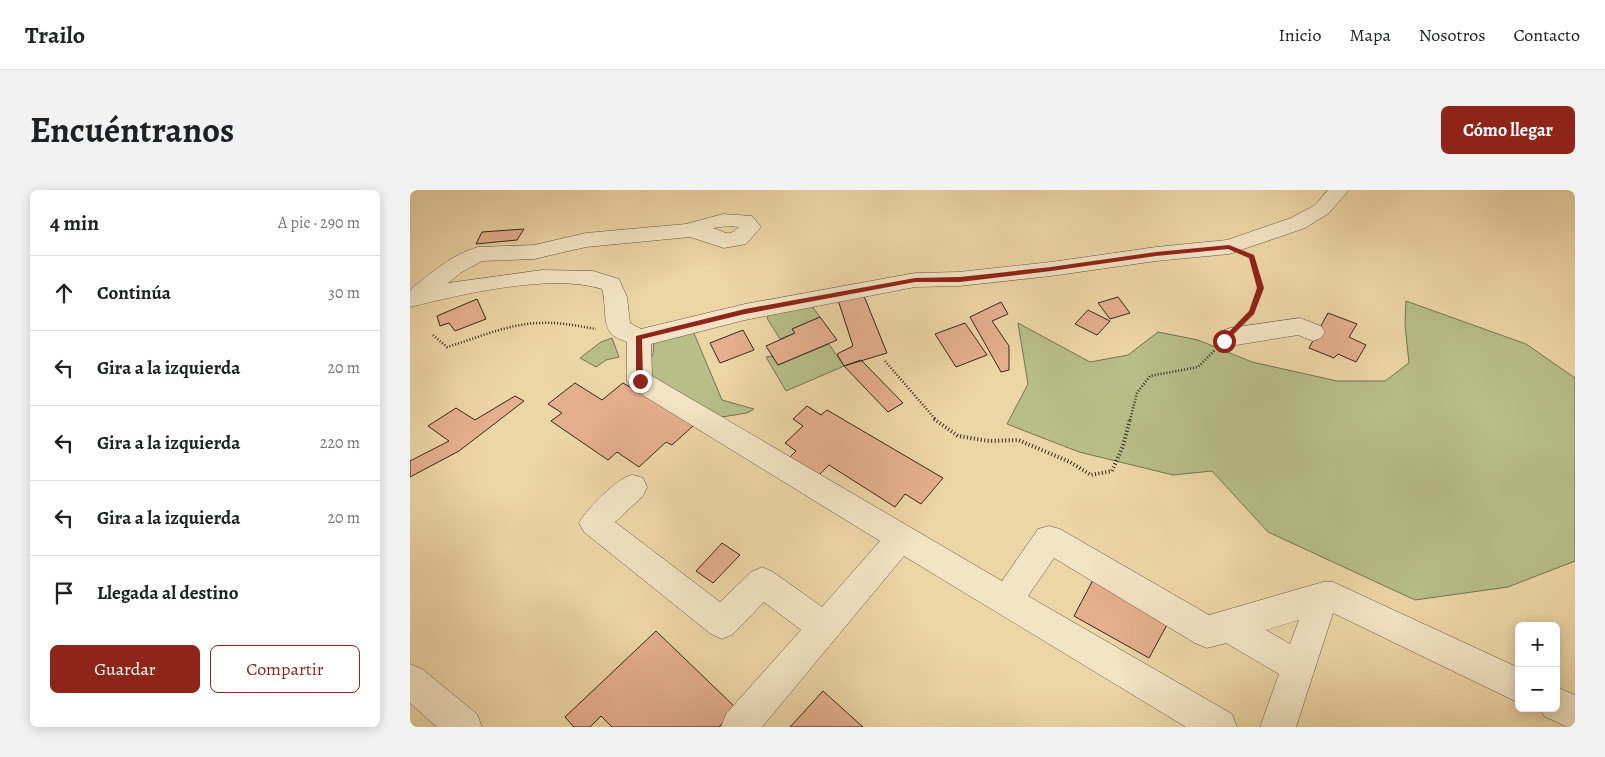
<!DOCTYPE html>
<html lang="es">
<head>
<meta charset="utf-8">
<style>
	:root { --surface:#fff; --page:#f2f2f2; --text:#202124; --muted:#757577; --line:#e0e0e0; --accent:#8f2418 }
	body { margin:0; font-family:Alegreya,serif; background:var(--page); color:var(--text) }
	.controls { position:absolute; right:15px; bottom:15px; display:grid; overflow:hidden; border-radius:8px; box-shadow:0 2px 12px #0003 }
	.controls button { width:45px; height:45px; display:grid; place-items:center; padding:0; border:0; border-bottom:1px solid var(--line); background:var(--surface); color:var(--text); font:25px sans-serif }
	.stop { position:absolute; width:15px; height:15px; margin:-11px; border:4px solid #8f2418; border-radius:50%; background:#fff }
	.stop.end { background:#8f2418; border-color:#fff; box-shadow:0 1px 5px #0008 }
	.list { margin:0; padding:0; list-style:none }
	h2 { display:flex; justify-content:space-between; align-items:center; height:65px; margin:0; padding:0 20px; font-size:21px }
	h2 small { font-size:16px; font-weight:400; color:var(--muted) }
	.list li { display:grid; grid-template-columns:32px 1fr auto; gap:15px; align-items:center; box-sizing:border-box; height:75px; padding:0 20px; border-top:1px solid var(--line) }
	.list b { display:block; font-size:19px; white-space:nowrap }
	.list em { font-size:16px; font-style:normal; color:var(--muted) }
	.actions { display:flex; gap:10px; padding:15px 20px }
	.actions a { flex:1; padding:11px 0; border:1px solid var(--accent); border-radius:8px; text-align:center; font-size:18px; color:var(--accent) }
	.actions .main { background:var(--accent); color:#fff }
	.icon { flex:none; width:28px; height:28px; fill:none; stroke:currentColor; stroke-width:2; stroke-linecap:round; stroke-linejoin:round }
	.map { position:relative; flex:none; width:1165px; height:537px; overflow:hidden; border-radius:8px }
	header { display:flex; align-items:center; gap:30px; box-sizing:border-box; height:70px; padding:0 25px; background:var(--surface); border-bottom:1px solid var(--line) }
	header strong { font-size:24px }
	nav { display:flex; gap:28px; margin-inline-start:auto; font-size:18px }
	.intro { display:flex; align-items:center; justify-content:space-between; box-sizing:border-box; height:120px; padding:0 30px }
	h1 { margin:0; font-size:35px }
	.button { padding:12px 22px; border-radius:8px; background:var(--accent); color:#fff; font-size:18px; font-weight:700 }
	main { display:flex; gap:30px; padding:0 30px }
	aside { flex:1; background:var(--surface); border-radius:8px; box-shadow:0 2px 12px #0003 }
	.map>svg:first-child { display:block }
</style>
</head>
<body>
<header>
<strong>Trailo</strong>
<nav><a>Inicio</a><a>Mapa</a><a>Nosotros</a><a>Contacto</a></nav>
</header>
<div class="intro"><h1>Encuéntranos</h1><a class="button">Cómo llegar</a></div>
<main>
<aside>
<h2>4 min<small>A pie · 290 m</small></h2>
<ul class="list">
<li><svg class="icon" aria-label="ahead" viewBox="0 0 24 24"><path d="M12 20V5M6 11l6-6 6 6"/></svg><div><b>Continúa</b></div><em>30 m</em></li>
<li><svg class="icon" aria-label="left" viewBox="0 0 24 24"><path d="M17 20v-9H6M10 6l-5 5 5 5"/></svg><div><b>Gira a la izquierda</b></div><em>20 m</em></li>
<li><svg class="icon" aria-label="left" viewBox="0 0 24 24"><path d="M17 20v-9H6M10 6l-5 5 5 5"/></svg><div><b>Gira a la izquierda</b></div><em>220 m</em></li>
<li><svg class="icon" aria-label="left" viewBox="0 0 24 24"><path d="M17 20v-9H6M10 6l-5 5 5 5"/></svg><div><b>Gira a la izquierda</b></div><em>20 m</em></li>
<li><svg class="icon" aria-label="arrive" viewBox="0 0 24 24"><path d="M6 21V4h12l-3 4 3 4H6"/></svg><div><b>Llegada al destino</b></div></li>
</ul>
<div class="actions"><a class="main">Guardar</a><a>Compartir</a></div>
</aside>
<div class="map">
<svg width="1165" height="537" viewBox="0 0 1165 537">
	<rect width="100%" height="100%" fill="#edd6a6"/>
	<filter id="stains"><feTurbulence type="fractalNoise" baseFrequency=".004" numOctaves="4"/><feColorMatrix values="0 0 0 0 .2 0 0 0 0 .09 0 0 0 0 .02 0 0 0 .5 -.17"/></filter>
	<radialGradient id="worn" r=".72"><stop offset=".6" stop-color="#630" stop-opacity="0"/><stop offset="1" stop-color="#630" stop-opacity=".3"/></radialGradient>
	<!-- green -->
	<path fill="#b7be88" stroke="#767254" d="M996,111L1116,154L1165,188V371L1098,397L1005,410L858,342L802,281L763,285L669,262L597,234L618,194L608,133L680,172L718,165L748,142L788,150L842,172L927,191H975L999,173L995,135Z
		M402,116L410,127L382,139L385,143L370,149L357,128L359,124Z
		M283,141L312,210L344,219L337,223L312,227L241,186L237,177L243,164L244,148Z
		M202,148L209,167L196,170L186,177L170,168L191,152Z
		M419,154L434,176L376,201L356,167L362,166L368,175Z"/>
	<!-- building -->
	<path fill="#e6af8d" stroke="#342720" d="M114,39L107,50L66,54L72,42Z
		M454,106L477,163L434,176L427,164L443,156L428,110Z
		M708,107L720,123L700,129L688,113Z
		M67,109L76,129L45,141L39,133L30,136L27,126Z
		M591,112L598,124L582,131L599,156V180L591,182L560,127Z
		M678,120L700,131L687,145L665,134Z
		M918,123L947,134L939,147L956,155L946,172L928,164L924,168L899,158Z
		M410,127L427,150L368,175L356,156L385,143L382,139Z
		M555,133L577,165L546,177L525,144Z
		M333,140L344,160L310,173L300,153Z
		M451,170L493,213L478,222L434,176Z
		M165,193L192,210L213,193L284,235L262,255L256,252L229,277L207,262L198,270L141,231L152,223L138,214Z
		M105,206L114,211L49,261L0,287V271L39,251L18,236L46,218L65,230Z
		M397,216L411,225L417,220L533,288L511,314L495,304L485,317L419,275L406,288L377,270L386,261L375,253L393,236L383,229Z
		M312,353L330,365L303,393L286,381Z
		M683,390L759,431L739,468L664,426Z
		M246,441L326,518L309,537H202L191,526L180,537H164L155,527Z
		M413,501L453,537H380Z"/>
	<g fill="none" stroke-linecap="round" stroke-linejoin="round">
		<defs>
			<path id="minor" d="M918,0H939L919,23L895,38L819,64L746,71L641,86L549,96L505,97L335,130L241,154L242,186L592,391L628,339L639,336L650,339L799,425L913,392H923L1109,478V513L923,423L886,537H850L869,484L816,453L797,458L785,453L644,368L618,406L822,524L827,537H776L494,366L352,537H311L316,524L391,440L354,412L323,444L312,449L301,444L174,342L169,333C175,321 208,287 222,285C225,285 230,287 233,288L237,297L233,306L205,332L310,412L341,382L352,377L363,382L412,417L470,351L221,198L217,191V152C212,150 203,147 200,142C193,134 196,110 192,99C141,83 52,104 0,117V101L2,98C22,82 43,64 68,57L124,55L176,43L276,34L313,24L342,26L351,37L336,54L314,58L280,47L176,57L124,69L72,71L52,82L38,93L132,80L183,81L209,89L217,107L220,133L231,139L335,114L505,83L549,82L641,72L746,57L817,50L881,28L905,15ZM320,36L329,37C318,48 316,42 303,38ZM889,430L880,454L856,440Z
				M890,128L911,136L915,142L911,148L903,151L888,145L820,156L812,153L808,147L812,141L820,138Z
				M0,474L12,479L67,524L72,537H27L0,513Z
				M1146,497L1165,505V537H1157L1134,526L1130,518H1146Z"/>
		</defs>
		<!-- minor casing -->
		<use href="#minor" stroke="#625342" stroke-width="1"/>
		<!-- path-far1 -->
		<path stroke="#342720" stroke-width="2.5" stroke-dasharray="1 2" stroke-linecap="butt" d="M841,123L851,98L842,68
			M23,145L37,157C68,148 99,133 132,133C150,132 168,136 186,139
			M475,171L526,230
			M720,230L727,203L740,186L788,177L805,160"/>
		<!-- path -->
		<path stroke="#342720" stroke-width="4" stroke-dasharray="1 2.5" stroke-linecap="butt" d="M524,229L548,246L579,251L608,250L660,272L681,285L702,281L713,256L720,229"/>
		<!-- minor -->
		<use href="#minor" fill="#f3e4c5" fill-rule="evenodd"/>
	</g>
	<!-- route -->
	<path fill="#8f2418" d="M819,55L844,65L854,98L844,124L814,154L812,153V149L839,121L847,98L839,68L818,59L746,66L641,81L550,92H505L335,124L232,149L233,191L230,194L226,191V146L335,119L505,88L550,87L641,77L746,62Z"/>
	<rect width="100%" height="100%" filter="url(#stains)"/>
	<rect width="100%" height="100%" fill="url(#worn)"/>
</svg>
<div class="controls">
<button>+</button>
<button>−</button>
</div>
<div class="stop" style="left:814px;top:151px"></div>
<div class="stop end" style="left:230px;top:191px"></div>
</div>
</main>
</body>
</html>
